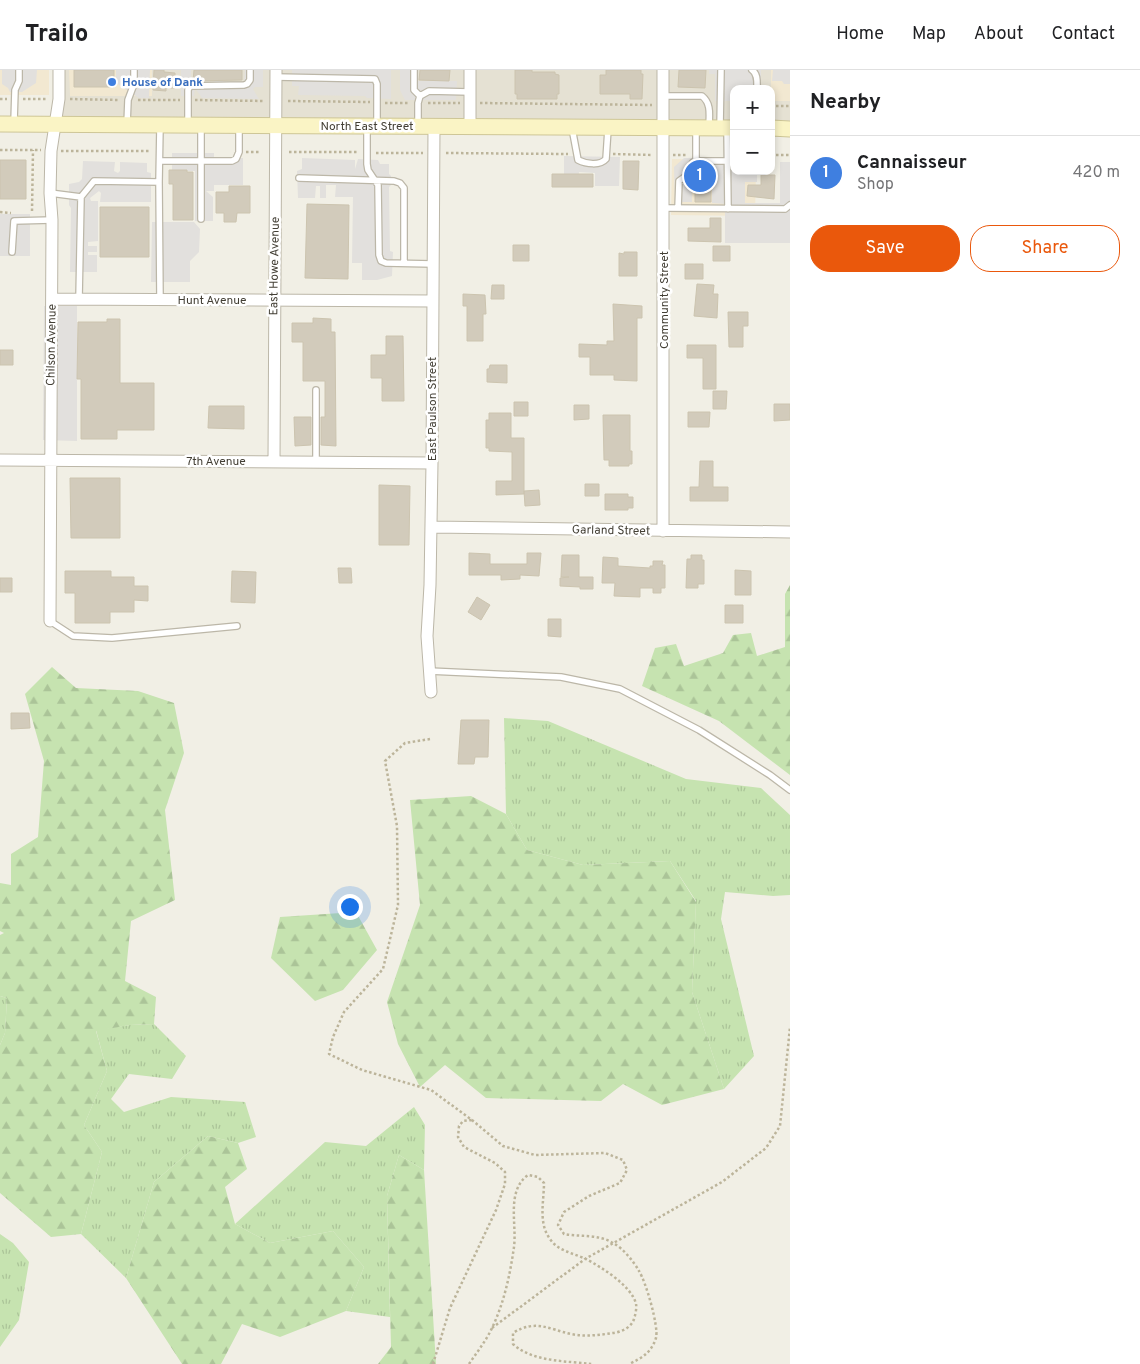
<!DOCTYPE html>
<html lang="en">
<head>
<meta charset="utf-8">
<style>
	:root { --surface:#fff; --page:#f6f6f6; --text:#202124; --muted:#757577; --line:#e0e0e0; --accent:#ea580c }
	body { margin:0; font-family:Overpass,sans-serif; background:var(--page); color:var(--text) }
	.controls { position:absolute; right:15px; top:15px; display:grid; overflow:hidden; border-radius:10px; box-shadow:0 2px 8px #0003 }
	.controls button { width:45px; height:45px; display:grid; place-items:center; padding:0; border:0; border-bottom:1px solid var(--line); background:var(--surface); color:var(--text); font:25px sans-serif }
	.you { position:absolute; left:349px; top:836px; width:18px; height:18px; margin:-12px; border:4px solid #fff; border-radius:50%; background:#1a73e8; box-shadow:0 0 0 8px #1a73e833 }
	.badge { display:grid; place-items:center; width:32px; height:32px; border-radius:50%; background:var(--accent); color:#fff; font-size:16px; font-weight:700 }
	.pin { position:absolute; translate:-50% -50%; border:2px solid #fff; box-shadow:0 1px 5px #0006 }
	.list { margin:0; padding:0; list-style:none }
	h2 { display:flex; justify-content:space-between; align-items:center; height:65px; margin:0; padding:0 20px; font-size:21px }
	h2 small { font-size:16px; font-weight:400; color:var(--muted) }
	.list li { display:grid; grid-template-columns:32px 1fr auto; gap:15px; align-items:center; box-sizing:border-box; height:75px; padding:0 20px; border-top:1px solid var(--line) }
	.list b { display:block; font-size:19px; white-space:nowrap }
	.list p { margin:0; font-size:16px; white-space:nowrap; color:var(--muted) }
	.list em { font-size:16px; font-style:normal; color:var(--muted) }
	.actions { display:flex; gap:10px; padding:15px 20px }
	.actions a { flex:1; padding:11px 0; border:1px solid var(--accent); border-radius:20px; text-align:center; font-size:18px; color:var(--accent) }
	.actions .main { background:var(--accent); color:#fff }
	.map { position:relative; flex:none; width:790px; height:1294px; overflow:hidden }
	header { display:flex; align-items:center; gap:30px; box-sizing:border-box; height:70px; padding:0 25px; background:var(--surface); border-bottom:1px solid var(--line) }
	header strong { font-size:24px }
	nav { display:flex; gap:28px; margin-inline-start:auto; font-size:18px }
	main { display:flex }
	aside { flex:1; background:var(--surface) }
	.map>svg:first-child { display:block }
</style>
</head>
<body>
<header>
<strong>Trailo</strong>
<nav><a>Home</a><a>Map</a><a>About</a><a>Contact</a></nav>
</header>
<main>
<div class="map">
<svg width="790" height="1294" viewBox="0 0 790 1294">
	<defs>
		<pattern id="grass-tufts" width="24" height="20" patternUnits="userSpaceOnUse" patternTransform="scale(1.25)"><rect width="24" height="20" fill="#c6e3b0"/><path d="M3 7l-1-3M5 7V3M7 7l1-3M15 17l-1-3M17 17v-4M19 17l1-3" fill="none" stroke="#abc498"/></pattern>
		<pattern id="forest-firs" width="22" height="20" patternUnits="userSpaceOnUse" patternTransform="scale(1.25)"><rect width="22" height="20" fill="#c6e3b0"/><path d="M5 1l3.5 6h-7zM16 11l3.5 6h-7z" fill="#abc498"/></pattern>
	</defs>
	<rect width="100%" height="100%" fill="#f1efe5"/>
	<!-- residential -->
	<path fill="#e5e1d3" d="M54,0H790V56H771V19H734V56L55,54Z"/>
	<!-- commercial -->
	<path fill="#f2e8d1" d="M0,0H49V25H0Z
		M69,0H152V26H70Z
		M771,0H790V31H771Z
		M672,89L734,90V101H756L755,146L671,145Z"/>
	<!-- grass -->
	<path fill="url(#grass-tufts)" d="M504,648L548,651L686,709L761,718L790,745V825L773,826L725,822L721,849L754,986L724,1019L692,922L696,831L670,791L583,795L527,780L506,744Z
		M0,926L7,928L5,963L0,975Z
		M154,954L186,986L172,1009L129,1004L111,1029L124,1042L171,1027L245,1032L256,1067L238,1073L208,1066L154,1112L126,1208L81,1164L102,1082L84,1055L107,1001L96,960L130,955Z
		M414,1037L425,1055L424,1100L399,1085L387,1126L390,1247L346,1241L364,1197L333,1161L270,1173L235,1154L325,1072L366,1076Z
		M0,1164L13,1173L29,1192L19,1250L0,1277Z"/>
	<!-- forest -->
	<path fill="url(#forest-firs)" d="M790,515V705L719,651L642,616L655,578L676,574L684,596L723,583L733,565L751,563L757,586L785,577V524Z
		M52,597L76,618L138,621L174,633L184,683L165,740L175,830L131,851L125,911L156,927L154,954L130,955L96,961L107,1001L84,1055L102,1082L81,1164L51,1167L0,1123V975L5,963L7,928L0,926V865L4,863L0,861V813L11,815V784L38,767L44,691L25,624Z
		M471,726L506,744L527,780L583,795L670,791L696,832L692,922L724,1019L662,1035L623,1014L601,1031L486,1028L445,995L420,1017L398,974L387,932L420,835L410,730Z
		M356,842L377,880L343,920L315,931L271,888L280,847Z
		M208,1066L238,1073L247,1099L225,1117L235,1154L270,1173L333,1161L364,1197L346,1241L280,1267L242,1254L221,1294H182L126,1208L154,1112Z
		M399,1085L424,1100L436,1294H378L391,1277L387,1126Z"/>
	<!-- parking -->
	<path fill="#e2e0dd" d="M2,0H37L36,13L22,22H10L8,18L2,14Z
		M116,0H150L149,28H139L116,13Z
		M181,0H191V13H215V0H223V12H244L245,0H263V17H255L253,19L259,29L202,28L195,18L194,26H181Z
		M292,0H391V29L367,28L365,26L298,25L299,16H292Z
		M400,0H418V11H457L456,30H405L400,20Z
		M709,0H761V19H734V31H715V4H709Z
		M773,0H790V14H784L782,11H772Z
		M172,83H214V88H243V115H214V121H206L213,127V151H195V101H172Z
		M564,86L620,87L619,116H595V103L579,102L578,117L564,116Z
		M302,88L355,90V99L358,89L378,90L380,94H389V104L391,106V115L389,117L390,181L393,182L392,206L377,210H362V193H352L353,127H335L336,115H326V128H320V116H316L315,128H298L297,101L302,99Z
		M684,88H734V101H757V112H745V133H780V92H790V173H725V134L712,133V95H691L692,132H675L674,97Z
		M83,91L115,92L114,101L118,103L120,101V92L147,93V102L151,103V132H100L101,123L99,121L90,128L91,131H98V171L88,172V176H97V182H88V185H97V202H70L71,138L69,135V114L79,112L82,109Z
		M0,144H30V186H0Z
		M152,152H194L200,159L199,182L190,191V212H151Z
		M44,236H77V371L43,370Z"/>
	<!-- building -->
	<path fill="#d2cbbb" stroke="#ccc4af" d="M74,0H114V17H74Z
		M154,0H164V2L175,3V18H166V21L153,20Z
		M194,0H242V10L193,11Z
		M420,0H450L449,11L419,10Z
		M515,0H532V2H555V4L559,5V24H557V29H517V24H515Z
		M606,0H641V4H643L642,29H630V24H600V5H606Z
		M679,0H706L705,18L678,17Z
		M0,90H26V129H0Z
		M623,91H639L638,120L623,119Z
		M695,99H711V132H695Z
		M169,100H187V102H193V150H173V114H169Z
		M552,104H593V117H552Z
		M761,105H775L774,129L747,126L748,115H761Z
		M229,116H250V143H237L236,152H224V143H216V122H229Z
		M307,134L349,135L348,209L305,208Z
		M100,137H149V187H100Z
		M710,148H721V172L688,171V158H710Z
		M513,175H529V191H513Z
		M713,176H730V191H713Z
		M624,182H637V206H619V183L624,184Z
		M685,194H703V209H685Z
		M697,214L714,215L713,224H718L717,248L694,246Z
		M492,215H504V229H491Z
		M463,224L485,225L486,244H483V271H467V236H463Z
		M613,234L642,236V248H637V311L614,310V305H590V287H579V274L607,275V271H614Z
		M728,242H748V256H743V277H729Z
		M313,248L331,249V262H335L336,376L321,375V347H325V311H303V272H292V253H313Z
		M107,249H120V313H154V360H117V369H81V309H77L78,252H107Z
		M386,266H403L404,331H382V308H371V285H386Z
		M687,275H716V319H703V288H687Z
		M0,280H13V295H0Z
		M490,295H507V313L487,312V299H489Z
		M713,321H727L726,339H713Z
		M514,332H528V346H514Z
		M774,334H790V350L774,351Z
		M574,335H589V349L574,350Z
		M209,336H244V359L208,358Z
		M688,342H710L709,357H688Z
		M489,343H511V368H524V424L496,425V411H512V382L489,381V378H486V350H489Z
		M603,345H630V381H632V394H629V396H609V390H604Z
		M294,347H311V375L295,376Z
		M700,391H713V417H728V431H690V417H699Z
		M70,408H120V468H71Z
		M585,414H599V426H585Z
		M379,415L410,416L409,475H379Z
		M539,420L540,435L525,436L524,421Z
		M605,424H628V427H633V438H628V440H605Z
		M469,483L490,484V494H527V483H541L539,506L520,505V509L501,510V505H469Z
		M562,485H579V507H593V519H580V517L560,516V508L569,507H561Z
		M691,485H702V490H704V514H698V518H686L687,489H691Z
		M603,487L618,488V496L650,498V496H653V491H663L662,495H665V518H661V523H653V518H640V527L614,526L615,513H602Z
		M338,498H351L352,513H339Z
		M735,500L751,501V525H735Z
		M65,501H111V507H134V516H148V531L134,530V542H110V553H75V523H65Z
		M232,501L256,502L255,533L231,532Z
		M0,508H12V522H0Z
		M477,527L490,535L481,550L468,542Z
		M725,535H743V553H725Z
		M548,549H561V567L548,566Z
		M11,643H29L30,658L11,659Z
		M461,650H489L488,687H475L474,694H458Z"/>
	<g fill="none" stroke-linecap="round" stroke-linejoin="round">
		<defs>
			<path id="lane" d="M414,0V20L420,26
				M752,0C758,4 757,12 757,19
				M276,7L375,9L377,14V55
				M663,26H702C712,34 709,46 709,58
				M14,52L15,20L19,11V0
				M127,54L128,30L134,14V0
				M188,54V20L190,16L244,15L247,14L250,10V0
				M418,56V33L420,26L429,21L470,22
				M367,58V94L368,100L378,115L379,185L381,191L386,193L433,194
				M572,58L578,90C586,94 600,96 606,89L608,59
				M720,58L721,0
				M696,60V91
				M727,60L728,139
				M160,91H232L236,89L239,82V56
				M299,108L394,111L400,113L404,118V193
				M159,112L160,230
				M50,123L81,127L94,111L159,112L160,56
				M664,138L785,139L790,135
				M678,138L679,111L686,106L693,92L696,91H728
				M201,149V56
				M12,182L14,151L52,150
				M79,229L81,127
				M316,392V320
				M50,551L73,566L112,568L237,556
				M429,601L561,607L620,619L699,660L770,705L790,720"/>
			<path id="street" d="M470,57V0
				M52,229L433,231
				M0,390L432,393
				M274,391L276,0
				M431,457L790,462
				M663,461V0
				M50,551L52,150L50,123L51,81L59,29V0
				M431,622L427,566L430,515L432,393L434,57"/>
			<path id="secondary" d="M0,54L734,58
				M771,58L790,59"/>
		</defs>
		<!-- lane casing -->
		<use href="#lane" stroke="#bcb7a8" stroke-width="8"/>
		<!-- street casing -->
		<use href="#street" stroke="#bcb7a8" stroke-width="13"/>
		<!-- secondary casing -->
		<use href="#secondary" stroke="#cec697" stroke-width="17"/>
		<!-- path -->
		<path stroke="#bcb49a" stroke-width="2.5" stroke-dasharray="2.5 2.5" stroke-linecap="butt" d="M0,29H7
			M23,29H47
			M70,29L120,30
			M138,30H180
			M195,30L265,31
			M288,31L370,32
			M385,33H410
			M428,33H460
			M480,33L652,35
			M771,36H790
			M0,80H41
			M61,81H151
			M246,82H260
			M289,82H358
			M376,83H423
			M446,83L568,84
			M613,84L653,85
			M673,85H688
			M771,85H790
			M32,141L33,80
			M0,142L11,143
			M430,669L405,673L385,691L397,756L398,835L383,899L344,942L333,967L329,984L362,1000L431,1020L472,1050L503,1076L535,1085L605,1083L623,1090L627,1100L620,1113L589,1126L564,1142L558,1155L564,1164C580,1167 599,1164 613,1173C623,1178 634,1192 639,1201C646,1212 659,1257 656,1268C651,1283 642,1288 629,1294
			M492,1258L585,1189L722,1112L766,1078L780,1056L790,957
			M433,1294L450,1238L496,1140L505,1114V1102L495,1093L464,1077L458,1067L459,1056L463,1051L472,1050
			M469,1294C477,1282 486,1271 492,1258C504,1233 510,1205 514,1177C517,1154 506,1121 528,1105L538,1107L544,1113C544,1131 538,1153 550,1169C558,1181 573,1183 586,1189C601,1197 632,1216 636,1234C637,1238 635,1246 634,1249C631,1258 621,1262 613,1263C599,1265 585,1267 571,1264C548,1259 536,1249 513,1263V1274C532,1292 567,1291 592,1294"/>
		<!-- lane -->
		<use href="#lane" stroke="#fff" stroke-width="5.5"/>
		<!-- street -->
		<use href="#street" stroke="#fff" stroke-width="11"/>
		<!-- secondary -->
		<use href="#secondary" stroke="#faf4c5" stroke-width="15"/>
	</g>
	<!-- markers -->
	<circle fill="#3f7fe0" stroke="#fff" stroke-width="2" cx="112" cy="12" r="5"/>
	<g text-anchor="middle" stroke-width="5" stroke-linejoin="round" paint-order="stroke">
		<!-- shop labels -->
		<g font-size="12" font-weight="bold" fill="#366cbe" stroke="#fff" text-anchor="start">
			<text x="122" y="16">House of Dank</text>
		</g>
		<!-- street labels -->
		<g font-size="12" fill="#433f35" stroke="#fff">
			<text x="367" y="60">North East Street</text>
			<text transform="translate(274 196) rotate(-89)" y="4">East Howe Avenue</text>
			<text x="212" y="234">Hunt Avenue</text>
			<text transform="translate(664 230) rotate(-90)" y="4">Community Street</text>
			<text transform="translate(51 275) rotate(-89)" y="4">Chilson Avenue</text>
			<text transform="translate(432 339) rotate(-90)" y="4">East Paulson Street</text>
			<text x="216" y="395">7th Avenue</text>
			<text transform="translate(611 460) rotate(1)" y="4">Garland Street</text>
		</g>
	</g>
</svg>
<div class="controls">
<button>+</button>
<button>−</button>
</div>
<div class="you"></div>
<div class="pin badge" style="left:700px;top:106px;background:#3f7fe0">1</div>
</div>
<aside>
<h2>Nearby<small></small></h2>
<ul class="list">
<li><span class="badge" style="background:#3f7fe0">1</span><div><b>Cannaisseur</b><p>Shop</p></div><em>420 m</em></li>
</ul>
<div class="actions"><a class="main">Save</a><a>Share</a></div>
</aside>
</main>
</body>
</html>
